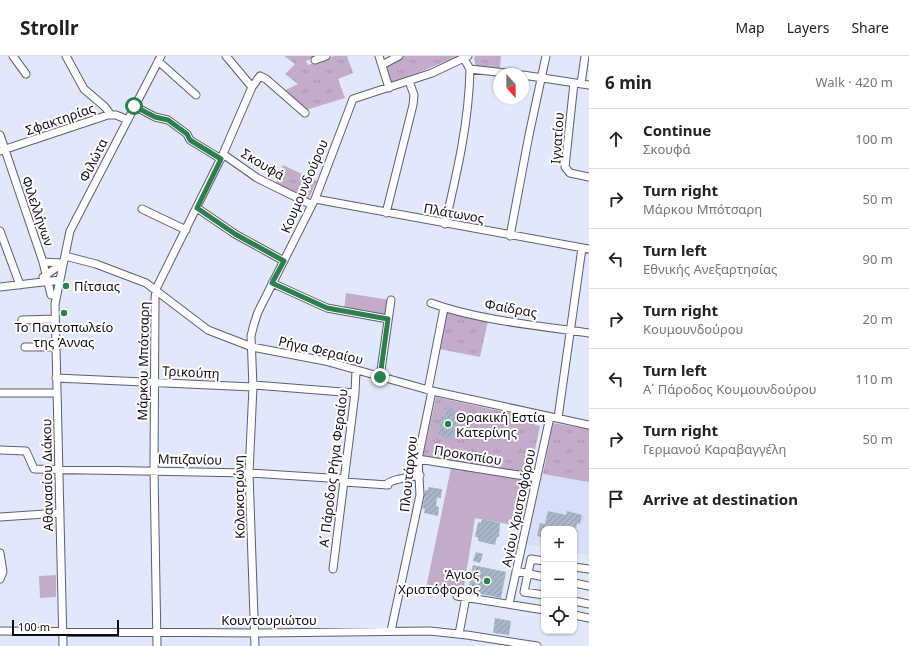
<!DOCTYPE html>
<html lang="en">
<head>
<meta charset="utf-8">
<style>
	:root { --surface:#fff; --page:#f2f2f2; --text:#222; --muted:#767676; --line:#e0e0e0 }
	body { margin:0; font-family:"Noto Sans",sans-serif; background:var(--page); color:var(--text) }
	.controls { position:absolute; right:12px; bottom:12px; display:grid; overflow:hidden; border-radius:8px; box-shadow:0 1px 3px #0004 }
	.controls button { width:36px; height:36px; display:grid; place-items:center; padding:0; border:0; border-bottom:1px solid var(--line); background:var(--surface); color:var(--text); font:20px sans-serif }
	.compass { position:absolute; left:493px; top:12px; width:36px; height:36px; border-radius:50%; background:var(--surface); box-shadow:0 1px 3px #0004; rotate:159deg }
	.scale { position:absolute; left:12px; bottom:10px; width:107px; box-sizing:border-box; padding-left:4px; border:2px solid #0d0e15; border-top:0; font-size:11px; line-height:14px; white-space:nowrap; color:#0d0e15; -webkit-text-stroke:3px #fff; paint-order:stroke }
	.stop { position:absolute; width:12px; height:12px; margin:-9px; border:3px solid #2f7e4e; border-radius:50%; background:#fff }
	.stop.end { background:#2f7e4e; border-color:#fff; box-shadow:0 1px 4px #0008 }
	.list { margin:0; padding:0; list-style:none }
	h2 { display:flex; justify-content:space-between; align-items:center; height:52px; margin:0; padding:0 16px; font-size:17px }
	h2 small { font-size:13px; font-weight:400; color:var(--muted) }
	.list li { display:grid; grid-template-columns:26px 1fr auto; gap:12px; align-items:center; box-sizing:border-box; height:60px; padding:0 16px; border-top:1px solid var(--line) }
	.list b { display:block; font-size:15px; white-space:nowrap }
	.list p { margin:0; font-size:13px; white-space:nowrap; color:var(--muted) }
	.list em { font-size:13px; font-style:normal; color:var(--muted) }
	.icon { flex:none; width:22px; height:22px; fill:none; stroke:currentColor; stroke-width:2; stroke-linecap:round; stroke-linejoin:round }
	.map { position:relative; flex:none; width:589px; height:590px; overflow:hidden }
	header { display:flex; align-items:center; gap:24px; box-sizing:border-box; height:56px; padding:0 20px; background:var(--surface); border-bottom:1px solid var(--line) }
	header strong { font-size:19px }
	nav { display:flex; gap:22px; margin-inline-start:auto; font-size:14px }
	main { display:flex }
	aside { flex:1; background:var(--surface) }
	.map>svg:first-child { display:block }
</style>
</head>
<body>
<header>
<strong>Strollr</strong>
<nav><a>Map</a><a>Layers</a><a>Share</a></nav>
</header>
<main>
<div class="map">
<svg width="589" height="590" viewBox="0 0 589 590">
	<defs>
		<pattern id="grass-tufts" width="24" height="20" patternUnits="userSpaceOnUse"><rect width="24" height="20" fill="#c3acc8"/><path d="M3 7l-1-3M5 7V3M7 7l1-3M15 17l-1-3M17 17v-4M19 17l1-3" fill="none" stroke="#a693ab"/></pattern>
		<pattern id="building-hatch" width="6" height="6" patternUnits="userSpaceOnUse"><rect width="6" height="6" fill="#a7b6c6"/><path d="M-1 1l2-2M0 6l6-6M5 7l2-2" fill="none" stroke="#8f9ba9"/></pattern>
	</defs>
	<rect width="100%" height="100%" fill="#e2e8fc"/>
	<!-- built -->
	<path fill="#d6def9" d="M543,418L589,426V499L574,497V473H544V491L526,488Z"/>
	<!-- grass -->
	<path fill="url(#grass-tufts)" d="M284,0H318L306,5L308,9L334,0H347L353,17L338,23L345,42L306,54L283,35L298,28L285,18L295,8Z
		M403,0H459L390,28L384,10L402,3Z
		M475,0H501L500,12L476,10L474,3Z
		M283,109L317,125L308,144L275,129Z
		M447,257L488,265L480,301L439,293Z
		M436,341L536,363L535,369L540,370L530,417L423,400Z
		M553,367L589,373V426L543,418Z"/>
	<!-- green -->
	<path fill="#c3acc8" d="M346,237L390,244L387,260L344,253Z
		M451,412L527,425L518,470L475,462L463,537L426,532Z
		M56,519V541L40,542L39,520Z"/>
	<!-- building -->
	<path fill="url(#building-hatch)" d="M451,350L454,357H458L452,382L438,379L442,361H444L446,358L444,352Z
		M428,431L442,433L441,442H437L436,450L439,451L438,460L424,457L425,453L422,452L424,444H425L424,442L425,434H428Z
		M548,455L566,459L567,455L582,459L580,468L577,467L576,473L578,476L574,478V473H544V482L537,480L540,467L545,468Z
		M482,463L500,467L499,481H497L495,489L478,485V481H475L478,466L481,467Z
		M476,496L483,498L480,507L473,505Z
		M473,509L506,516L501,542L471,536L472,533H468L470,526L468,521L471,517Z
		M495,562L511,565L509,579L493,577Z"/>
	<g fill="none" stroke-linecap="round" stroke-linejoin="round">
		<defs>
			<path id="minor" d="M13,0L26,18
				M66,0L84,33L105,51L111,59
				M226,0L252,31
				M379,0L389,32
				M464,3L470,13L514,18
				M315,4L326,0
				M158,5L196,39
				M382,9L399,0
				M523,19L589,29
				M574,27L565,111L570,117L589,121
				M581,28L585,0
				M134,50L155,61L168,64L187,78L190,84L221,103
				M0,79L43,206L51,239
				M0,95L108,59H116L128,64
				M223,98L257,122L312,149
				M315,143L589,193
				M197,152L235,178L284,205
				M142,153L186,174
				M386,157L413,49L414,39L409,25
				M445,168C457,117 469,66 470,13
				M0,175L20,229
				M510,180L529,79L546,0
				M65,200L96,208L146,227L208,274L252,291L325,305L432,335L589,369
				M43,206L62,207
				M43,221L63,207
				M272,227L327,252L388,263
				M0,231L60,224
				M431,247C477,264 540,270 589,277
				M22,264L55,263
				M25,291H56
				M380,321L391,244
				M56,322L253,331
				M253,329L355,337
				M428,334L444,252
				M0,337H57
				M558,362L582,192
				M0,394L26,395L34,413L249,417L344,423
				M418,403L537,422
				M344,426L388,429
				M386,429C390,423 412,421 420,419
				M0,461L60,457
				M0,497L3,516L0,523
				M544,505L531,503L524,536L544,539
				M574,511L589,513
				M333,513L355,337L356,314
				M516,515L544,521
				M574,527L589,530
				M457,540L544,554
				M574,545L589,548
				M509,548L550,361
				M574,559L589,562
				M0,575L261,577L430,575L467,579L537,590
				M391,575L420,439L418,403L432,335
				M459,578L466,541
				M63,590L55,248L70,175L161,0
				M157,590L154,414L155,243L156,233L223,98L252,31L260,20L266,23L305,57
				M255,590L249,417L253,331L251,280L254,268L258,256L315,143L353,43L432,17L468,0"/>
		</defs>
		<!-- minor casing -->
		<use href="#minor" stroke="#5a5f71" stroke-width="9"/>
		<!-- minor -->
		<use href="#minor" stroke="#fff" stroke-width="7"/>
	</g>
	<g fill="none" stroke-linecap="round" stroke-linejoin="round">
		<!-- route -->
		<path stroke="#2f7e4e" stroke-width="5" d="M134,50L155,61L168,64L187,78L190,84L221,103L197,152L235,178L284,205L272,227L327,252L388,263L380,321"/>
	</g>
	<!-- markers -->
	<g fill="#2f7e4e" stroke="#fff" stroke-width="1.5">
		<circle cx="66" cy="230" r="4"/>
		<circle cx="64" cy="257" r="4"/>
		<circle cx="448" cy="368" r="4"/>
		<circle cx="487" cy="525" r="4"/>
	</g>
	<g text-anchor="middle" stroke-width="4" stroke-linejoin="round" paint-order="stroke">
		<!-- street labels -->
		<g font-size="13" fill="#0d0e15" stroke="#fff">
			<text transform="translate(60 63) rotate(-19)" y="5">Σφακτηρίας</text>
			<text transform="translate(557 82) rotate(-86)" y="5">Ιγνατίου</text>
			<text transform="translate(93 104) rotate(-63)" y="5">Φιλώτα</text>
			<text transform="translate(263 108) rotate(31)" y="5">Σκουφά</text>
			<text transform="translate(304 130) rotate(-67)" y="5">Κουμουνδούρου</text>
			<text transform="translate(38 155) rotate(71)" y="5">Φιλελλήνων</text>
			<text transform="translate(454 157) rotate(10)" y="5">Πλάτωνος</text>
			<text transform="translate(511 252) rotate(10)" y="5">Φαίδρας</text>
			<text transform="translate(321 294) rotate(13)" y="5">Ρήγα Φεραίου</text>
			<text transform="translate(143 305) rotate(-89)" y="5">Μάρκου Μπότσαρη</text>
			<text transform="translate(191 316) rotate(3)" y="5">Τρικούπη</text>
			<text transform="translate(468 399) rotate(9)" y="5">Προκοπίου</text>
			<text transform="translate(190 403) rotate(1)" y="5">Μπιζανίου</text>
			<text transform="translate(333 412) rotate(-83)" y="5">Α΄ Πάροδος Ρήγα Φεραίου</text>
			<text transform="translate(408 418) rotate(-84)" y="5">Πλουτάρχου</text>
			<text transform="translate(47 419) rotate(-91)" y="5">Αθανασίου Διάκου</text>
			<text transform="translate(239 441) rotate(-91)" y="5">Κολοκοτρώνη</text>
			<text transform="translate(518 452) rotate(-78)" y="5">Αγίου Χριστοφόρου</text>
			<text x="269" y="569">Κουντουριώτου</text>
		</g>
		<!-- poi labels -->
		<g font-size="13" fill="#0d0e15" stroke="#fff" text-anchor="start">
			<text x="74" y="235">Πίτσιας</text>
			<text x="64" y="276" text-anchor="middle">Το Παντοπωλείο<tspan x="64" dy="15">της Άννας</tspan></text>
			<text x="456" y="366">Θρακική Εστία<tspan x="456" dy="15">Κατερίνης</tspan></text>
			<text x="479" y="523" text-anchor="end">Άγιος<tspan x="479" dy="15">Χριστόφορος</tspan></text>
		</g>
	</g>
</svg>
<div class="controls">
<button>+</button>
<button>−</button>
<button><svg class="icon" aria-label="locate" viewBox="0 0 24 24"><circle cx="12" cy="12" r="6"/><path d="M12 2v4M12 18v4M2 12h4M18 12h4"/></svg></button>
</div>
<svg class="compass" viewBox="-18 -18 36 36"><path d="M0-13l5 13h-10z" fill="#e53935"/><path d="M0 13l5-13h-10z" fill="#767676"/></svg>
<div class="scale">100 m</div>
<div class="stop" style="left:134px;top:50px"></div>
<div class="stop end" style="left:380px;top:321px"></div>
</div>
<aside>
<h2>6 min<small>Walk · 420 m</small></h2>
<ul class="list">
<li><svg class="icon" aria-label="ahead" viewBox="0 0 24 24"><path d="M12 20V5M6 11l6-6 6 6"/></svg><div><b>Continue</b><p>Σκουφά</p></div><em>100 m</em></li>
<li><svg class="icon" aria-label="right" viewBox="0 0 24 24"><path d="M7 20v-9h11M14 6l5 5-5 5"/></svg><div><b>Turn right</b><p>Μάρκου Μπότσαρη</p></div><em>50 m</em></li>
<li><svg class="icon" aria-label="left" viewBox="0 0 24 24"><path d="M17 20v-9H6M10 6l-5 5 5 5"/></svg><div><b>Turn left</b><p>Εθνικής Ανεξαρτησίας</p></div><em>90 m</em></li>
<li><svg class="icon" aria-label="right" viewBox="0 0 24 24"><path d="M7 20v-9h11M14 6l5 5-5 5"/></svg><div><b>Turn right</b><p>Κουμουνδούρου</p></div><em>20 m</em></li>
<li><svg class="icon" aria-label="left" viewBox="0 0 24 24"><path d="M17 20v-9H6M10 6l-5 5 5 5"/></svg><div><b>Turn left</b><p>Α΄ Πάροδος Κουμουνδούρου</p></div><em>110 m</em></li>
<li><svg class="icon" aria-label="right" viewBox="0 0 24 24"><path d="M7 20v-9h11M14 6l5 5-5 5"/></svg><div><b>Turn right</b><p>Γερμανού Καραβαγγέλη</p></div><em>50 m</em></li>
<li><svg class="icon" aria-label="arrive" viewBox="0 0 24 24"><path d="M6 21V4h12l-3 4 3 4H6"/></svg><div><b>Arrive at destination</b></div></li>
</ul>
</aside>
</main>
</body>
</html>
